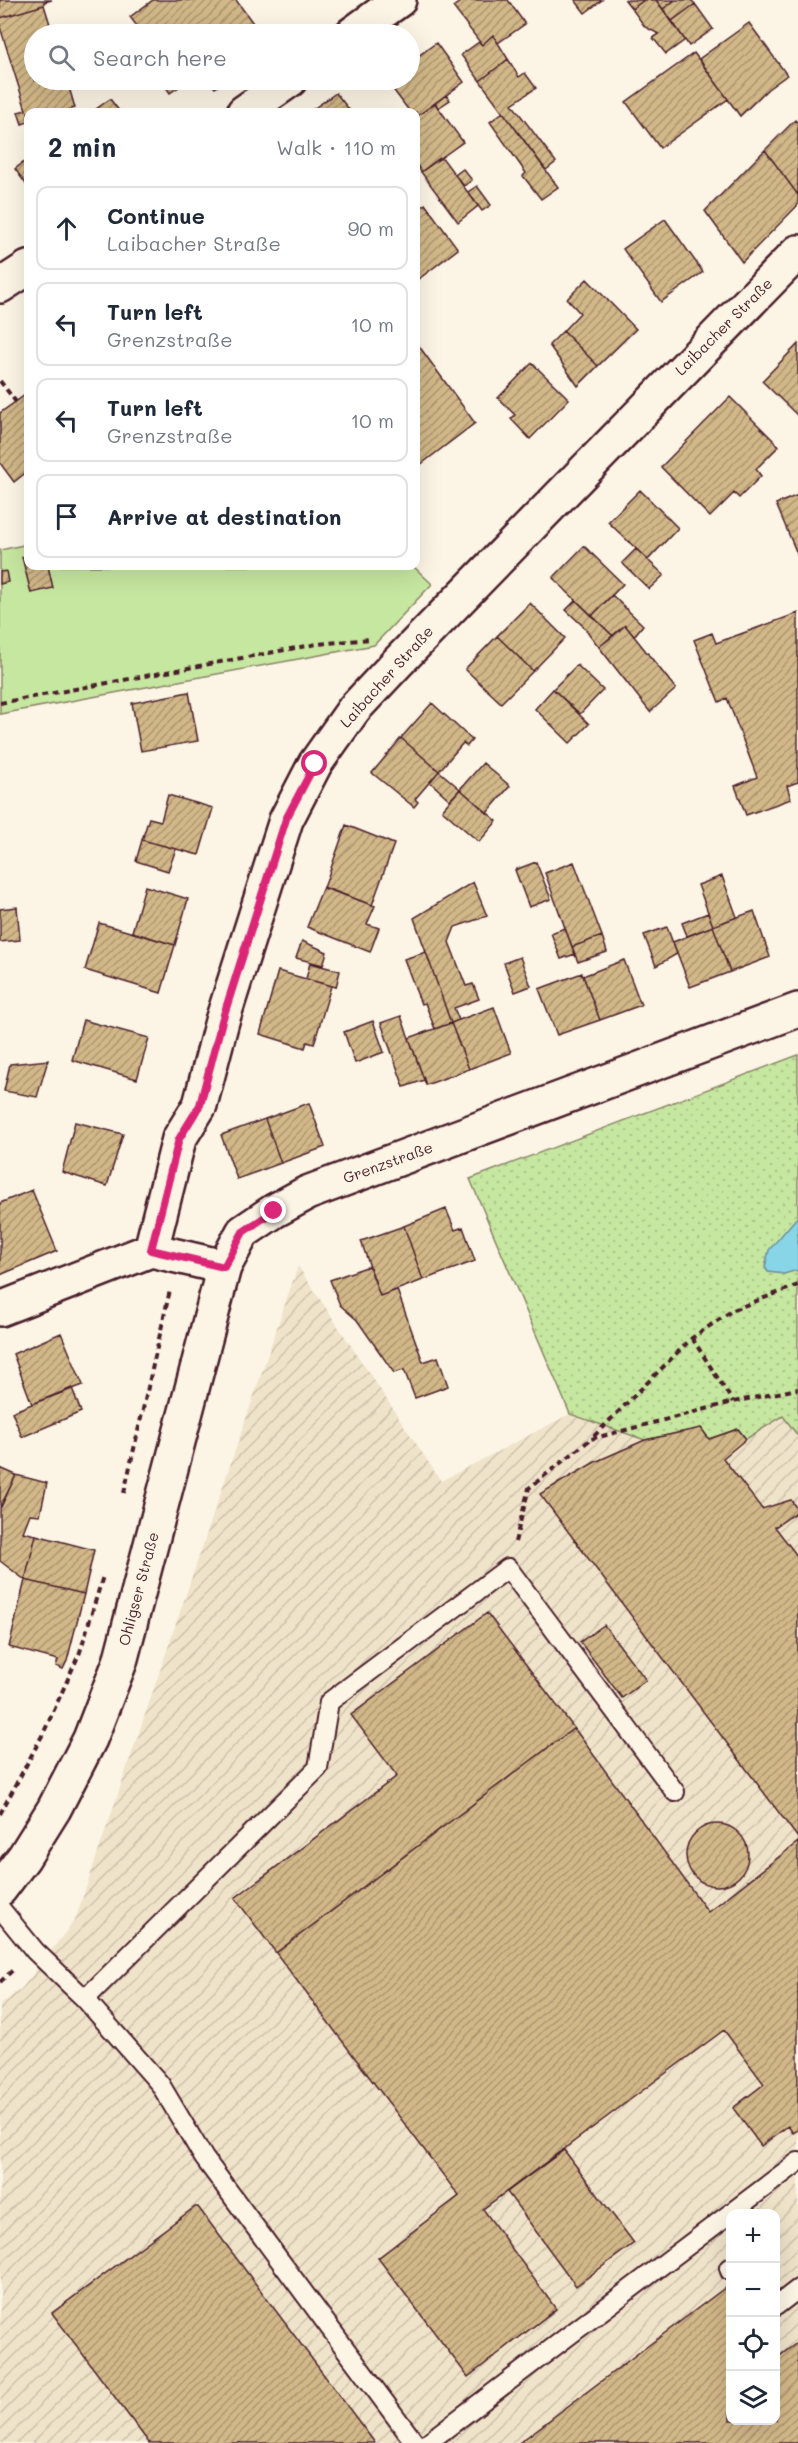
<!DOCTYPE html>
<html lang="en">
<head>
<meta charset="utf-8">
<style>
	:root { --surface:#fff; --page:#f2f2f3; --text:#1f2937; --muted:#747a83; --line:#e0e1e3 }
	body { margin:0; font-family:Mali,sans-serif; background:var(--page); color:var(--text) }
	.controls { position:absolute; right:18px; bottom:18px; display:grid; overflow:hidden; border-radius:12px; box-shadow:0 6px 24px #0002 }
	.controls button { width:54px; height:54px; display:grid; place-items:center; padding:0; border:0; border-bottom:2px solid var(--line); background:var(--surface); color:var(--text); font:30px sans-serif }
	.stop { position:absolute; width:18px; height:18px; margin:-14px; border:4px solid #db2777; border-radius:50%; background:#fff }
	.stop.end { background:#db2777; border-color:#fff; box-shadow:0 2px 6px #0008 }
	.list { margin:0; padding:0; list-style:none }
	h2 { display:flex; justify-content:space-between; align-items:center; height:78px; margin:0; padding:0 24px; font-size:26px }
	h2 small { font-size:20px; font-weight:400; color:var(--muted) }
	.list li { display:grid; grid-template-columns:39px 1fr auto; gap:18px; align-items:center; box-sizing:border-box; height:84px; margin:0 12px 12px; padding:0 12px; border:2px solid var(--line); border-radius:12px }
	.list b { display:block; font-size:22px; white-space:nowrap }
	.list p { margin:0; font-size:20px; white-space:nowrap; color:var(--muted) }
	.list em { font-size:20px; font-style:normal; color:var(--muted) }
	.icon { flex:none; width:33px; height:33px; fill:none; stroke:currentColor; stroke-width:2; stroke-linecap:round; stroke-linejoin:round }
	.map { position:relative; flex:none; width:798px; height:2443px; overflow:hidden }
	.search { position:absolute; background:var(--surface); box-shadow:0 6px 24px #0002; left:24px; top:24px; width:396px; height:66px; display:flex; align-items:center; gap:15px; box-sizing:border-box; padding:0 21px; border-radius:33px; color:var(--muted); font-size:22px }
	.panel { position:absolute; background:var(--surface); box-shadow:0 6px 24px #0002; left:24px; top:108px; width:396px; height:462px; border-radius:12px }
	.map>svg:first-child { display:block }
</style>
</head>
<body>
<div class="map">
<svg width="798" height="2443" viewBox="0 0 798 2443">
	<defs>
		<pattern id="industrial-furrows" width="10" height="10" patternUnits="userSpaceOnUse" patternTransform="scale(1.5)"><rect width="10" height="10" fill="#efe3c9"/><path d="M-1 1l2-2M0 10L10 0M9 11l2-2" fill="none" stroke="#cec2ad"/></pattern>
		<pattern id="park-dots" width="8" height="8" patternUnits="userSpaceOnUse" patternTransform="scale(1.5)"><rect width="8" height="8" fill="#c6e7a0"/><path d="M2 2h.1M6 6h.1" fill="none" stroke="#acc68a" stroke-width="1.8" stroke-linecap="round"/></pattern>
		<pattern id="building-hatch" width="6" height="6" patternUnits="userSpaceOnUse" patternTransform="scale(1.5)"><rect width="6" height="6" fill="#d2b888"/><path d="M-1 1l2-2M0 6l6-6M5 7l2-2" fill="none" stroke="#ac956f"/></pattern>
	</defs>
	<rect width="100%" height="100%" fill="#fcf5e5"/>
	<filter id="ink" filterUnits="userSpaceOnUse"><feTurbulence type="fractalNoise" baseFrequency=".0167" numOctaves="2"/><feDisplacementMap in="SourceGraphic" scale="12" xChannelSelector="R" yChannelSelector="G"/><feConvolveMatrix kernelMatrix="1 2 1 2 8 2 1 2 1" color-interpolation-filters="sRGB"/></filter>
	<g filter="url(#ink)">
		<!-- industrial -->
		<path fill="url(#industrial-furrows)" fill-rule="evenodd" d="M798,1055V2443H0V2005L22,1988L75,1920L298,1266L441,1481L570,1414L470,1179ZM730,2214H776V2420H730Z"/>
		<!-- park -->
		<path fill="url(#park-dots)" stroke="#888366" stroke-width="1.5" d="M798,1055V1436L783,1416L746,1439L738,1429L709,1439L701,1428L645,1440L570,1414L470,1179Z"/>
		<!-- garden -->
		<path fill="#c6e7a0" stroke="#888366" stroke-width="1.5" d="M28,544V566H413L432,584L374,645L0,714V550Z"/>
		<!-- water -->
		<path fill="#87d5e6" stroke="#6f8c9b" stroke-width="1.5" d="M798,1216V1270L784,1274L768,1272L765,1267L769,1250Z"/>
		<!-- building -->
		<path fill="url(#building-hatch)" stroke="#4a1f2b" stroke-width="1.5" d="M0,0H52L44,2V5L0,18Z
			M153,0H236L261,34H143L130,17Z
			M463,0H508L525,24L498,43L493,35L482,45L453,7Z
			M575,0H602L585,13Z
			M625,0H644L632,9Z
			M644,0H656L685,40L666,54L653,38L659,34L645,27L632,9Z
			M656,0H675L663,9Z
			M675,0H691L695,4L672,21L663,9Z
			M695,4L713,29L689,46L672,21Z
			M44,5L53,34H34V80H67L75,108L62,112H28V122L22,124L18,112L26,110L0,27V18Z
			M749,23L787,75L768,89L740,116L699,59Z
			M493,35L508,59L480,81L461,55L479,42L482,45Z
			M436,43L464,82L416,117V112H410L386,80H410V62Z
			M694,53L728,99L660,148L626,102Z
			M508,59L519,77L525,73L536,88L512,104L556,162L546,170L480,81Z
			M161,80H189L170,93Z
			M208,80H227L215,88Z
			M336,93L351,112H309Z
			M446,95L450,100L438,108L435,103Z
			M110,99L120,112H92Z
			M435,103L463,142L421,172L416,163V117Z
			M503,112L558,187L541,199L523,176L526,173L490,122Z
			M795,120L798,123V195L765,150Z
			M765,150L798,195V205L742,262L705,211Z
			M440,158L444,160L478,206L458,222L421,172Z
			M28,159V187L15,169Z
			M463,169L472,180L464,186L455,175Z
			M477,186L491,205L482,211L468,192Z
			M425,204L458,249L416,281V211Z
			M665,219L703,272L661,302L623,249Z
			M587,279L636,329L598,366L563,331L580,313L567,299Z
			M563,331L598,366L578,386L549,345Z
			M416,342L475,423L416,468Z
			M798,344V416L762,381Z
			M532,363L569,399L530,439L511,419L515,415L498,398Z
			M28,393V471L14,482L0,463V413Z
			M730,397L779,446L756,469L761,476L739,498L734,493L710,517L661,467Z
			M640,490L678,528L648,560L608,522Z
			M798,495V556L776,504Z
			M584,546L623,584L592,616L553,578Z
			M636,549L664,575L649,589L622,563Z
			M28,556V566H48L53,588L31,593L22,557Z
			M6,571L8,582L0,584V572Z
			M612,595L643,625L634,636L625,625L613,636L592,616Z
			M576,600L613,636L599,647L583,626L566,610Z
			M530,603L565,638L533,671L497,636Z
			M798,613V782L787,786L791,799L746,815L735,786L757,777L727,698L719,702L694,640L712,633L716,643Z
			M625,625L676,689L650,712L599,647Z
			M497,636L533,671L501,703L465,669Z
			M577,665L603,690L580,714L553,689Z
			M553,689L589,724L570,743L535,709Z
			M189,692L198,741L141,751L132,703Z
			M432,703L472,740L467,746L463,743L439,771L401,738Z
			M401,738L439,771L415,799L418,802L414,807L372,773Z
			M483,763L510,786L487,813L460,789Z
			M439,771L460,789L450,800L430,782Z
			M460,789L497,821L479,842L442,810Z
			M168,795L213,808L199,855L142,840L149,818L161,821Z
			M346,825L394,844L372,905L324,888Z
			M142,840L176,849L168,871L136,861Z
			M536,862L551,899L529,907L515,870Z
			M574,862L602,936L572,947L545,873Z
			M722,876L737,917L713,926L698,885Z
			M473,882L487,916L455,927L449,942L466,986L473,984L479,999L454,1008L459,1020L451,1023L414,918Z
			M145,886L188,899L175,945L132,932Z
			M323,887L375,906L367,924L379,928L370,952L307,927Z
			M17,907L20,940L0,942V909Z
			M754,911L770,957L730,972L713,926Z
			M708,913L713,926L687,936L682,923Z
			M99,923L175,945L161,993L85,970Z
			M713,926L730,972L690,987L673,942Z
			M667,927L677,954L656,966L644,935Z
			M565,928L575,954L561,959L551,933Z
			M602,936L607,952L578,962L572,947Z
			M302,941L327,952L323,965L296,958Z
			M426,952L451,1023L435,1029L425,1003L421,1004L404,959Z
			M520,957L531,986L515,992L504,963Z
			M624,960L641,1005L600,1020L583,976Z
			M310,963L340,971L336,987L306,979Z
			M278,971L331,986L314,1044L307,1042L305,1048L260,1034Z
			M582,973L600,1020L557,1035L539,989Z
			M494,1007L511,1053L469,1069L451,1023Z
			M401,1016L424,1080L404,1087L381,1023Z
			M83,1020L149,1038L137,1079L72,1060Z
			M373,1021L384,1052L355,1063L344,1032Z
			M451,1023L469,1069L426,1085L409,1038Z
			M48,1060L37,1097L4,1091L10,1064Z
			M309,1103L325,1147L281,1163L265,1119Z
			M265,1119L281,1163L237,1179L221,1135Z
			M75,1122L123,1134L107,1186L62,1172Z
			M32,1190L57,1251L0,1275V1203Z
			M446,1209L455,1230L463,1227L475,1261L423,1280L404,1226Z
			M404,1226L423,1280L380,1296L361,1241Z
			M369,1266L380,1296L397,1290L423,1362L438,1357L448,1386L415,1398L404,1370L394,1373L357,1320L340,1305L330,1280Z
			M61,1333L83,1385L32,1404L13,1354Z
			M72,1388L81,1412L22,1437L12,1412Z
			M701,1428L709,1439L738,1429L746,1439L723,1458L762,1509L791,1500L798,1511L775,1527L798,1557V1838L540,1494L595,1462L645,1440Z
			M0,1468L16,1475L1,1507L0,1506Z
			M16,1475L47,1483L40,1515L30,1514L23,1532L36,1535L25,1580L0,1561V1508Z
			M36,1535L94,1550L84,1594L25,1580Z
			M25,1580L84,1594L67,1661L63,1669L56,1666L58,1660L9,1647Z
			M487,1613L574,1728L276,1953L235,1898L397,1776L351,1715Z
			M604,1625L646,1680L622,1698L580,1642Z
			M574,1728L708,1912L798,1842V2130L793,2133L788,2126L761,2146L733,2108L764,2084L724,2030L483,2209L556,2309L468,2377L378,2258L459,2196L276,1953Z
			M686 1855a31 31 0 1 1 62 0a31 31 0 1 1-62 0Z
			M564,2150L634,2243L576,2286L507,2192Z
			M195,2207H198L375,2443H149L52,2313Z
			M726,2287L730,2292V2420H776V2353L778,2357L798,2342V2443H519Z"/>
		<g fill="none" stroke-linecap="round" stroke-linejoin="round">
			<defs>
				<path id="lane" d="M0,1908L35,1951L85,1999L160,2084L204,2158L415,2443
					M85,1999L318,1768L329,1702L508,1568L675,1792
					M729,2268L730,2271
					M776,2306L798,2289
					M427,2443L798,2162"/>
				<path id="street" d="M352,34L399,0
					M244,112L290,80
					M0,286L28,268
					M151,1250L179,1139L200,1105L222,1021L286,820L315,764L354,709L397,663L798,252
					M0,1309L151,1250L224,1267"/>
				<path id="secondary" d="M0,1889L24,1857L54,1809L90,1739L120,1662L224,1267L243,1232L274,1211L307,1193L798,1010"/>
			</defs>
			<!-- lane casing -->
			<use href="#lane" stroke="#4a1f2b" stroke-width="22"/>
			<!-- street casing -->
			<use href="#street" stroke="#4a1f2b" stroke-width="38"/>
			<!-- secondary casing -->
			<use href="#secondary" stroke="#4a1f2b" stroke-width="38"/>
			<!-- path -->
			<path stroke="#4a1f2b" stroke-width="4" stroke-dasharray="6 4.5" stroke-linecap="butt" d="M0,381L16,402
				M0,703L317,644L371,639
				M798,1285L733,1310L692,1338L591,1439L733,1402L798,1389
				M692,1338L733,1402
				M124,1493L170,1290
				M515,1542L529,1488L591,1439
				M0,1814L44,1732L80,1652L103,1576
				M0,1982L14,1969"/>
			<!-- lane -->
			<use href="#lane" stroke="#fcf5e5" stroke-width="18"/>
			<!-- street -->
			<use href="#street" stroke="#fcf5e5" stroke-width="33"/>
			<!-- secondary -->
			<use href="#secondary" stroke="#fcf5e5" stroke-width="33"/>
		</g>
	</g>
	<g fill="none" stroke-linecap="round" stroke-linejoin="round" filter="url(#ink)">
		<!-- route -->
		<path stroke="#db2777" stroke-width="8" d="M274,1211L243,1232L224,1267L151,1250L179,1139L200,1105L222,1021L286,819L315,764"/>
	</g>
	<g text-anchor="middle" stroke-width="4.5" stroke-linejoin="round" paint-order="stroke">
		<!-- street labels -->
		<g font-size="15" fill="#4a1f2b" stroke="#fcf5e5">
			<text transform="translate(724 327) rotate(-45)" y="5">Laibacher Straße</text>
			<text transform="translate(387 677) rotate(-48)" y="5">Laibacher Straße</text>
			<text transform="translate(388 1163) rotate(-20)" y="5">Grenzstraße</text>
			<text transform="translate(139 1589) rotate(-75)" y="5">Ohligser Straße</text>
		</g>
	</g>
</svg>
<div class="controls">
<button>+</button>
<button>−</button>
<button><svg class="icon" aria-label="locate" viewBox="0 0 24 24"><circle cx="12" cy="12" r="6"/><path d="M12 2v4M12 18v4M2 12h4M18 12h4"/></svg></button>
<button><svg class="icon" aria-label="layers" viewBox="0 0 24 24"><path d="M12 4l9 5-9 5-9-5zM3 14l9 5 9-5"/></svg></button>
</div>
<div class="stop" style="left:315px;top:764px"></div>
<div class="stop end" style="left:274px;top:1211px"></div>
<div class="search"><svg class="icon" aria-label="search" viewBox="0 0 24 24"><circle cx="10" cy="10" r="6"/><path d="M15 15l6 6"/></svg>Search here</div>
<section class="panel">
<h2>2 min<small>Walk · 110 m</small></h2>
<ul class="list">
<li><svg class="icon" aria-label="ahead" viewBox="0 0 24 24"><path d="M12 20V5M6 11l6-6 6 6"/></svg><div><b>Continue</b><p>Laibacher Straße</p></div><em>90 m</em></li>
<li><svg class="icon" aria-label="left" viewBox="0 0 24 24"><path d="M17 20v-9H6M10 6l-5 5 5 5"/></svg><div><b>Turn left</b><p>Grenzstraße</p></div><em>10 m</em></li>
<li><svg class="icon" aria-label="left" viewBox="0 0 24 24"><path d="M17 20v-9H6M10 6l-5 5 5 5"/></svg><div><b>Turn left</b><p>Grenzstraße</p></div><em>10 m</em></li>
<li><svg class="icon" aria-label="arrive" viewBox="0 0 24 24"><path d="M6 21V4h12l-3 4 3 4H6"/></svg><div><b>Arrive at destination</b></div></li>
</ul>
</section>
</div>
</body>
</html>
